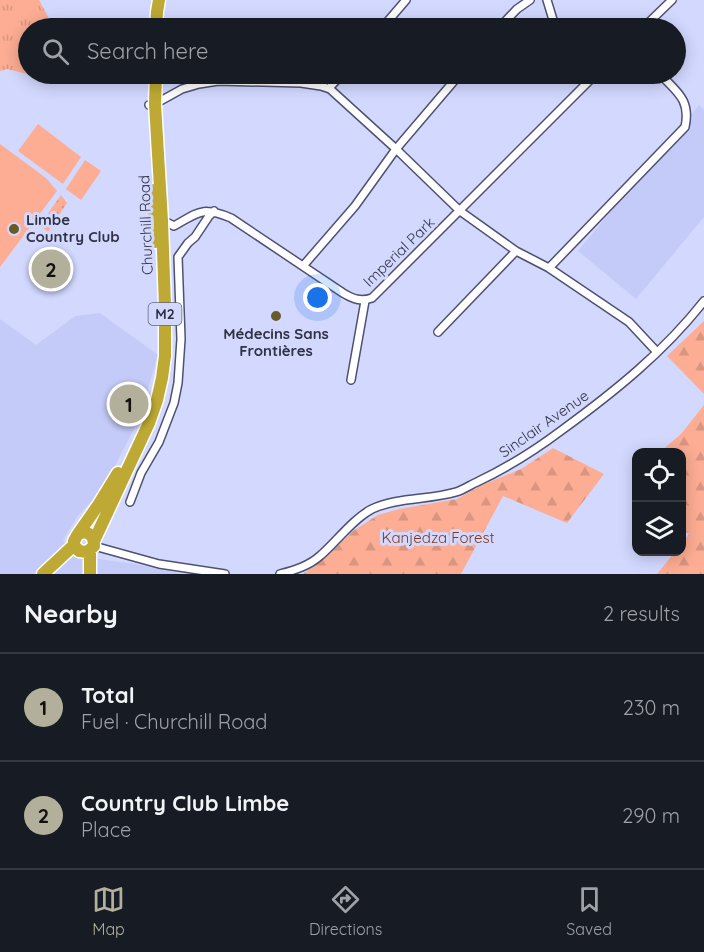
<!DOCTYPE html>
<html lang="en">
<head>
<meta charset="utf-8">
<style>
	:root { --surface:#171b24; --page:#242831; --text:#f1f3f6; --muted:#9ea1a6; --line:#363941; --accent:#b2af9a }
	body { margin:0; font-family:Quicksand,sans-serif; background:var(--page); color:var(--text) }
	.controls { position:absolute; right:18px; bottom:18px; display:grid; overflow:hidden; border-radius:12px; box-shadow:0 3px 15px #0003 }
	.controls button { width:54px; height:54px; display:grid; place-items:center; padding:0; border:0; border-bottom:2px solid var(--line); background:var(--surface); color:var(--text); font:30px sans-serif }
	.you { position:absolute; left:318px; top:298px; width:21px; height:21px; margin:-15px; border:4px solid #fff; border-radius:50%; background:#1a73e8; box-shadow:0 0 0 9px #1a73e833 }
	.badge { display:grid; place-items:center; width:39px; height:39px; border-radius:50%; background:var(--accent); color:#111; font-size:20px; font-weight:700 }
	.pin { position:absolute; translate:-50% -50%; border:3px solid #fff; box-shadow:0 2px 6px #0006 }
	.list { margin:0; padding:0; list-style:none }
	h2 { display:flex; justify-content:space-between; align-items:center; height:78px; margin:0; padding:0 24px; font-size:26px }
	h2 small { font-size:20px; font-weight:400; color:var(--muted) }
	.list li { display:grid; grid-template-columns:39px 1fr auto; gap:18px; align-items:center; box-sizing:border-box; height:108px; padding:0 24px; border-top:2px solid var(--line) }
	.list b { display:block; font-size:22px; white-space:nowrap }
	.list p { margin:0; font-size:20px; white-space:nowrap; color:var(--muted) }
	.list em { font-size:20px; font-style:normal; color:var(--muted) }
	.icon { flex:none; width:33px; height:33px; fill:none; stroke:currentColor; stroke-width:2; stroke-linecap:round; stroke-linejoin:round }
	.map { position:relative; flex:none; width:704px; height:574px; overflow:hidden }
	.search { position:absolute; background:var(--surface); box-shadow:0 3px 15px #0003; left:18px; right:18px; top:18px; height:66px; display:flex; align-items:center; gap:15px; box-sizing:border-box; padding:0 21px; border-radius:33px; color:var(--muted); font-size:22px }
	.sheet { height:294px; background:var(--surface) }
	nav { display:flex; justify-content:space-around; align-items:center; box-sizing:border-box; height:84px; border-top:2px solid var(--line); background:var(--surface); font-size:16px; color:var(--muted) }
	nav a { display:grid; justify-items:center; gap:3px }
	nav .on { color:var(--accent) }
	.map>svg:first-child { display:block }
</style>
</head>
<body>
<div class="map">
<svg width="704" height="574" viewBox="0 0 704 574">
	<defs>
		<pattern id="grass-tufts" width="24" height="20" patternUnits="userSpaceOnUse" patternTransform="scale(1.5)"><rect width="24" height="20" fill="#fcad93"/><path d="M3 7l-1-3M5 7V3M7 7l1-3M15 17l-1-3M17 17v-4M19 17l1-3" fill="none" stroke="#d89580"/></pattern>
		<pattern id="forest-firs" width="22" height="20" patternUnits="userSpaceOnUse" patternTransform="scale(1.5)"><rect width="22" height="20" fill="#fcad93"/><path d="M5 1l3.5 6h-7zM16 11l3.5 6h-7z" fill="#d89580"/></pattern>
		<pattern id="park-dots" width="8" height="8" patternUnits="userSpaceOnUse" patternTransform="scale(1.5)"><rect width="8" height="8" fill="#fcad93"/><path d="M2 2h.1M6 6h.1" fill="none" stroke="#d89580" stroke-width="1.8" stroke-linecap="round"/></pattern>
	</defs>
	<rect width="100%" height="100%" fill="#d3d8ff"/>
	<!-- built -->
	<path fill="#c5cbf8" d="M699,105L704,110V217L636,299L578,251Z
		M100,313L158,355L139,419L116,464L91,502L77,517L63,540L77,556L135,564L182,574H0V319L36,345L75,316Z"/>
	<!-- grass -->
	<path fill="url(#grass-tufts)" d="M0,0H39L54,28H28V74H63L43,78L7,69L0,71Z"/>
	<!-- forest -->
	<path fill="url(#forest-firs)" d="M704,321V394L667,356Z
		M704,405V574H657L675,552H682V543L689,534L682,530V452H660L681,434Z
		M553,448L604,474L567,523L503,496L461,574H303L327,556L353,531L378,515L399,509L457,499L480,486L521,469Z"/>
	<!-- park -->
	<path fill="url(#park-dots)" d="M61,195L67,203L48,232L40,225Z"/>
	<!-- pitch -->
	<path fill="#fcad93" d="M38,124L81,157L63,184L18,151Z
		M0,144L46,178L57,191L0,267Z
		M85,160L101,171L81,200L66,189Z"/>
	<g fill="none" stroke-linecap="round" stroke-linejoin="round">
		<defs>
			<path id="street" d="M547,0L554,23L558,28
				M382,28L406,0
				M499,28L517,9L530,0
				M643,28L672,0
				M330,89L331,86L342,74
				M149,105L155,104L182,89L199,84L218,81L301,83L321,86L330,89L396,149L460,211L516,251L549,268L629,322L657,352
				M160,219L174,226C199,212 202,206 231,218L343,293C353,299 361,302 372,298L596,74
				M303,266L355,206L396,149L460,74
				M549,268L685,127C691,100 677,92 660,74
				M438,332L516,251
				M351,380L365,301
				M130,502L141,473L159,442L174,403L178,383L181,339L178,257L188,243L195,237L209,216L214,211
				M94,546L159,564L225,574
				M280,574C295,570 309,566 321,555C336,542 354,518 372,509C398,497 429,500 456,492C463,490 470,485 477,482C509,467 534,451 562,430C614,392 664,352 704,301"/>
			<path id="highway" d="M156,28L157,12L159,0
				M152,190L155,242
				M78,534L99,504L118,473
				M94,541L149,423L157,400L162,378L165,356V307L162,221L155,104L156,74
				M43,574L74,545V541L78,534L84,532C92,534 94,538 94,546L87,552L79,551L74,545
				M90,574V550"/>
		</defs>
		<!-- street casing -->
		<use href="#street" stroke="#4e5171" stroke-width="10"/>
		<!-- highway casing -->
		<use href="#highway" stroke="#fff" stroke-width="15"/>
		<!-- street -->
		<use href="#street" stroke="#fff" stroke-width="7"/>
		<!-- highway -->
		<use href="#highway" stroke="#bda933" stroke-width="12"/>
	</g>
	<!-- markers -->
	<g fill="#665c29" stroke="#d3d8ff" stroke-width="2">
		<circle cx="14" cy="229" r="6"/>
		<circle cx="276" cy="316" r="6"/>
	</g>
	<g text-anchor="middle" stroke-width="6" stroke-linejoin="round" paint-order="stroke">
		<!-- shield labels -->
		<rect fill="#d3d8ff" stroke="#62647b" stroke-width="1.5" x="148.5" y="303" width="33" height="22" rx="4.5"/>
		<g font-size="14" font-weight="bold" fill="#313342">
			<text x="165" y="319">M2</text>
		</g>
		<!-- poi labels -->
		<g font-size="15" font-weight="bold" fill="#313342" stroke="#d3d8ff" text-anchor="start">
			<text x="26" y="225">Limbe<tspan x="26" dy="17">Country Club</tspan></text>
			<text x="276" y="339" text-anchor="middle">Médecins Sans<tspan x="276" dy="17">Frontières</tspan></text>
		</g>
		<!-- street labels -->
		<g font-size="15" fill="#313342" stroke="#d3d8ff">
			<text transform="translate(146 225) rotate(-92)" y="5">Churchill Road</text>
			<text transform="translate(399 252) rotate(-44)" y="5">Imperial Park</text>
			<text transform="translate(544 424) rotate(-35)" y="5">Sinclair Avenue</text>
		</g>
		<!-- park labels -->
		<g font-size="15" fill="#84351a" stroke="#d3d8ff">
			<text x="438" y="543">Kanjedza Forest</text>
		</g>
	</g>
</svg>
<div class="controls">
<button><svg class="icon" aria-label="locate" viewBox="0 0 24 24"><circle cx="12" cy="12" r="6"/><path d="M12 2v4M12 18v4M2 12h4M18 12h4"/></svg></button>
<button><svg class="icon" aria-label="layers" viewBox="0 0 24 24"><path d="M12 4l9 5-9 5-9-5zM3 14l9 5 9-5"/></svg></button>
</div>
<div class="you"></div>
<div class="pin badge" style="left:129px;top:404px">1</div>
<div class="pin badge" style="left:51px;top:269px">2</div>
<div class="search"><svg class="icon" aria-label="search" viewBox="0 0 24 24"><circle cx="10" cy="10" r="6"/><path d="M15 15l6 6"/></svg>Search here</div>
</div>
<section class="sheet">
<h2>Nearby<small>2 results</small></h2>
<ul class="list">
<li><span class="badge">1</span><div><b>Total</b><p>Fuel · Churchill Road</p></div><em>230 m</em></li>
<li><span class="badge">2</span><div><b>Country Club Limbe</b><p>Place</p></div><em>290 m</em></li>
</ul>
</section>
<nav>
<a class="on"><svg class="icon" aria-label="map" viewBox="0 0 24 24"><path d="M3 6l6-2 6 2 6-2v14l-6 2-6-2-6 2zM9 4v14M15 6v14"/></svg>Map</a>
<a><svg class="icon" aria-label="directions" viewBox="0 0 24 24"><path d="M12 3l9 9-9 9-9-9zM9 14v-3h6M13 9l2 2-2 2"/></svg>Directions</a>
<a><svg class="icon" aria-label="saved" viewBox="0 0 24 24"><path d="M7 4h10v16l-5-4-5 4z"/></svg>Saved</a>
</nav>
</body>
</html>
